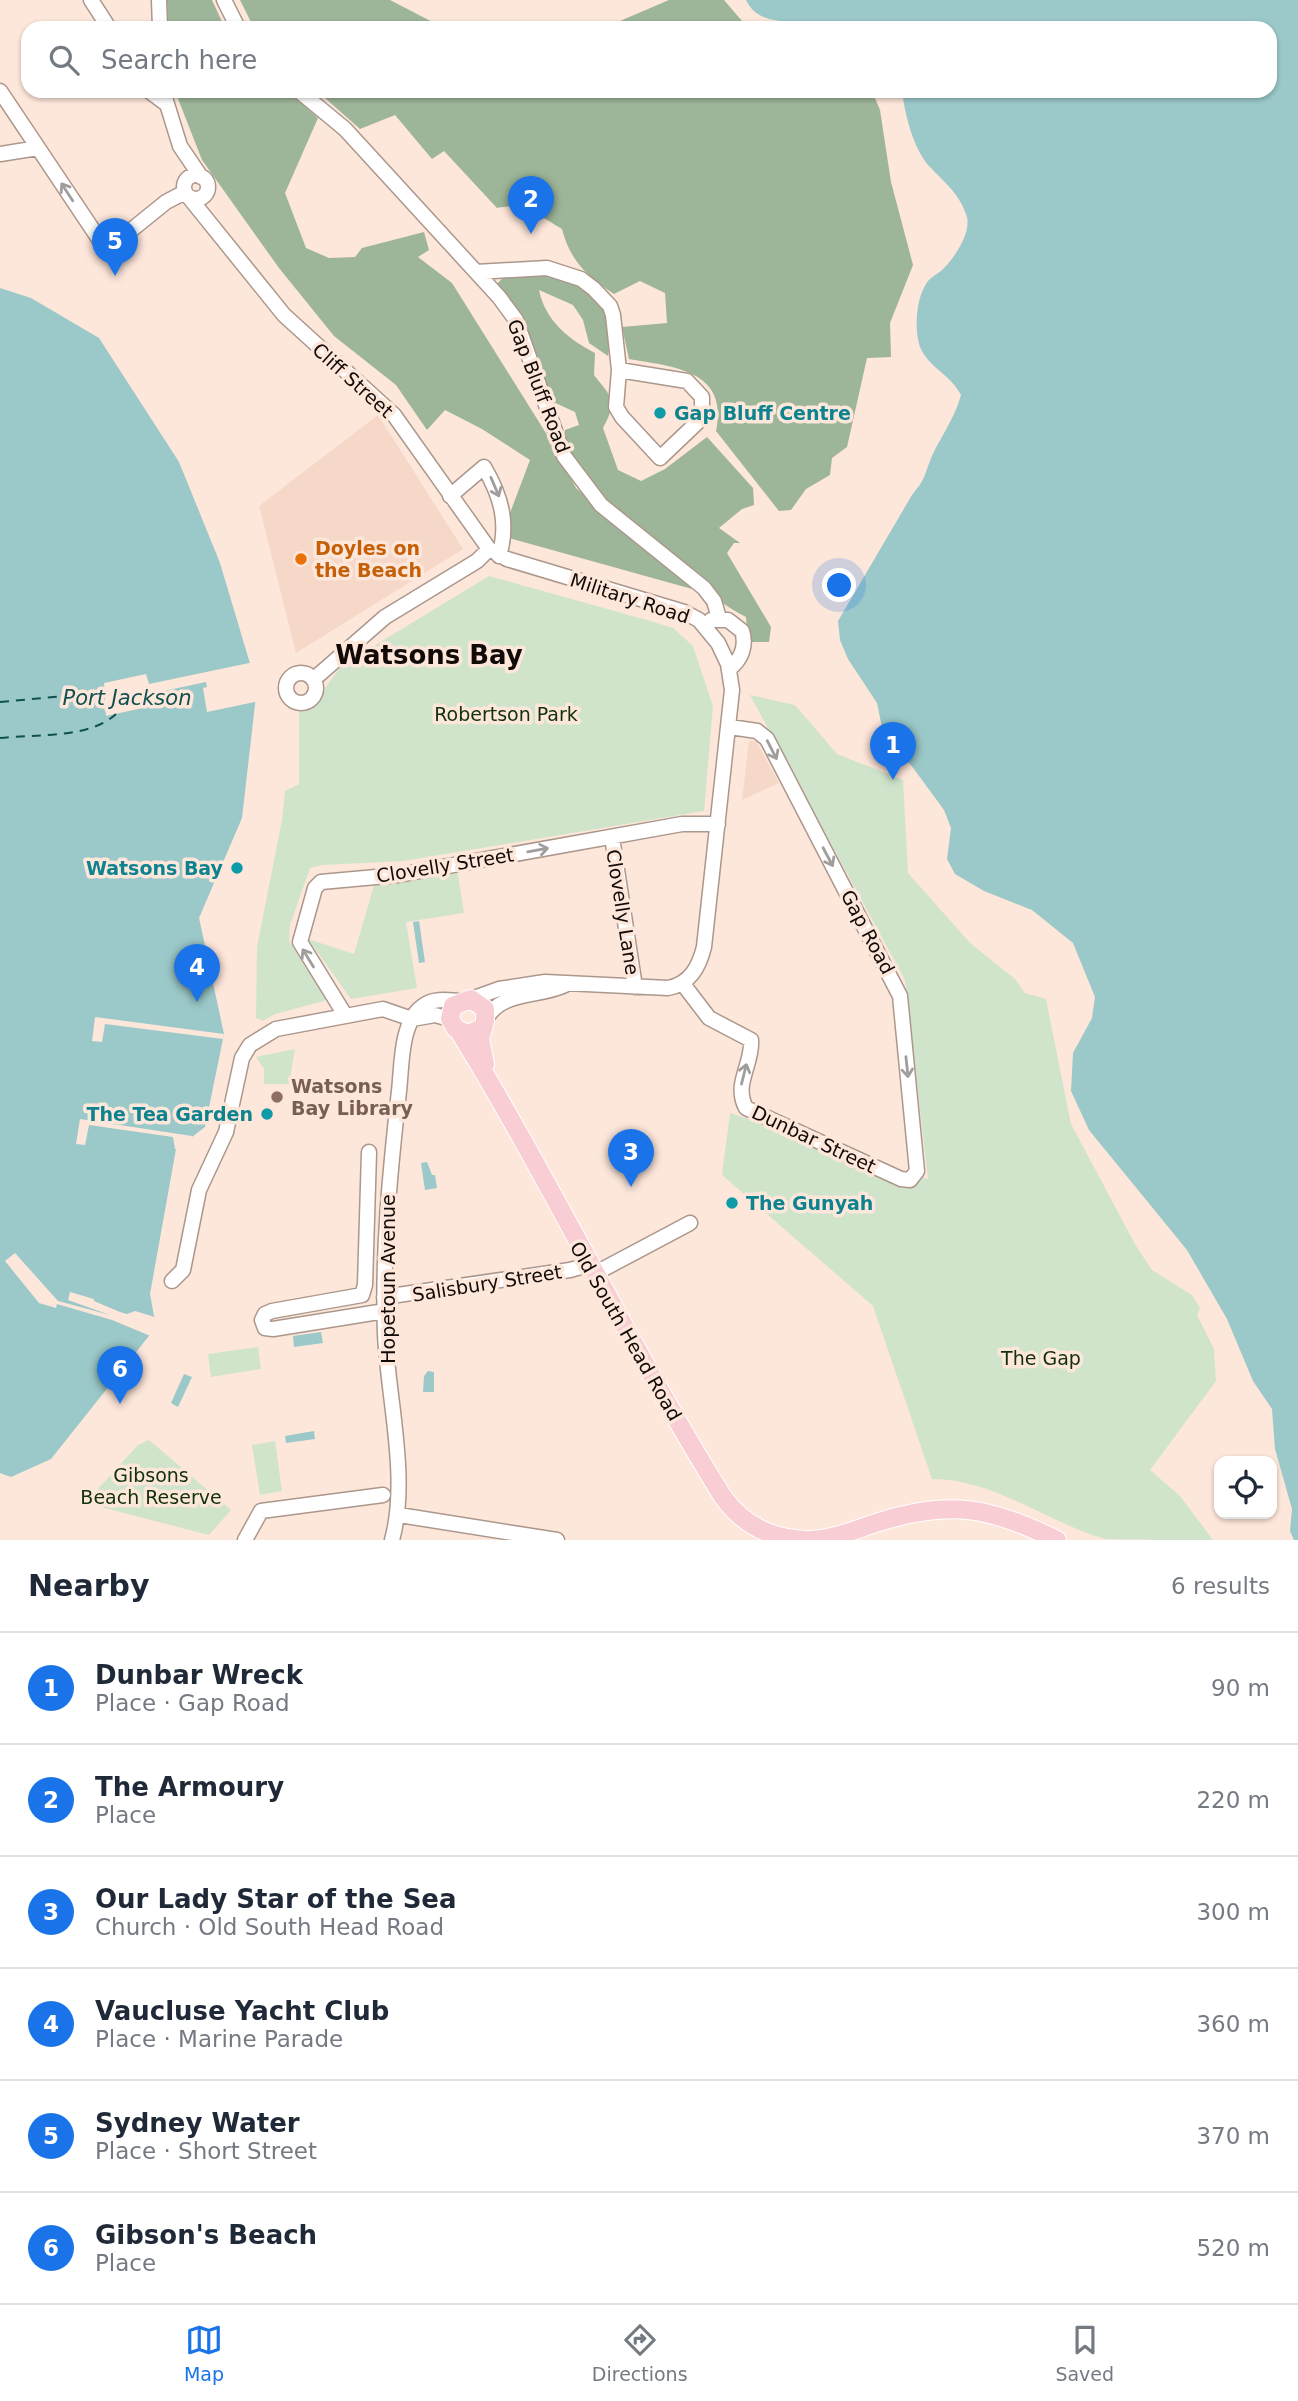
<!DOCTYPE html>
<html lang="en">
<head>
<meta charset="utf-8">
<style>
	:root { --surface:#fff; --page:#f6f6f7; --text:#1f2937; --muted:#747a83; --line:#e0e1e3; --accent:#1a73e8 }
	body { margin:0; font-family:"DejaVu Sans",sans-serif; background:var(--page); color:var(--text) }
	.controls { position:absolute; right:21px; bottom:21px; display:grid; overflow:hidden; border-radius:14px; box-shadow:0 2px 5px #0004 }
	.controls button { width:63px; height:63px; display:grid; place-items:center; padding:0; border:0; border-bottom:2px solid var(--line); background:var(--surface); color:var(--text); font:35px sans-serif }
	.you { position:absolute; left:840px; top:586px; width:24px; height:24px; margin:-18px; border:5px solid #fff; border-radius:50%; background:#1a73e8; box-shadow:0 0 0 10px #1a73e833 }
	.badge { display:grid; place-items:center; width:46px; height:46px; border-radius:50%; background:var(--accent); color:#fff; font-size:23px; font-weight:700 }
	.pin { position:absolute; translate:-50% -58px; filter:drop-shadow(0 2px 4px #0008) }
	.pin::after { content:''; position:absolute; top:37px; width:24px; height:21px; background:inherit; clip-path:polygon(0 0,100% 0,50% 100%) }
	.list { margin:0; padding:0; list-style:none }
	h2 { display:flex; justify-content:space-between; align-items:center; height:91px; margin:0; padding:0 28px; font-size:30px }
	h2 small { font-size:23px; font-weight:400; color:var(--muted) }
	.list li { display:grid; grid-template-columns:46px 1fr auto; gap:21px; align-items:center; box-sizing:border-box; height:112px; padding:0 28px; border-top:2px solid var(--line) }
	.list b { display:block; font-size:26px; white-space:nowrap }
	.list p { margin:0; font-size:23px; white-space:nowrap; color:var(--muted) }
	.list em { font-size:23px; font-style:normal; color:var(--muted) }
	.icon { flex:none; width:38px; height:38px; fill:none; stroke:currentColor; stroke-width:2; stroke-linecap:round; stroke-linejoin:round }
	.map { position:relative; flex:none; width:1298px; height:1540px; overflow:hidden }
	.search { position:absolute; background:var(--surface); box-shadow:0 2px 5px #0004; left:21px; right:21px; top:21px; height:77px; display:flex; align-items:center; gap:18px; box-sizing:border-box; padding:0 24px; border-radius:21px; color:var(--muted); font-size:26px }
	.sheet { height:763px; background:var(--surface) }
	nav { display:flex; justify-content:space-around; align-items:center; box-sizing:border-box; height:98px; border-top:2px solid var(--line); background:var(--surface); font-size:19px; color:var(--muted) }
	nav a { display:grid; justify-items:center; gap:4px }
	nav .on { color:var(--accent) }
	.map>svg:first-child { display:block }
</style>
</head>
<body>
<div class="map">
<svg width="1298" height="1540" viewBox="0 0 1298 1540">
	<rect width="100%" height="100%" fill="#fde6da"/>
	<!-- built -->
	<path fill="#f6d8c8" d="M378,415L463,549L296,653L259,506Z
		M749,741H756L779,783L742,800Z"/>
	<!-- green -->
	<path fill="#d0e4cc" d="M489,576L654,622L673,628L693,646L713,706L704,811L404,861L322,865L310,868L290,925L289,941L325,998L324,1001L275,1014L263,1021L256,1018L257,947L282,820L285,791L299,784V712L323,691L341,666Z
		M750,695L795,705L837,754L903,780L908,873L970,943L1015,979L1025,993L1046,999L1071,1124L1136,1246L1152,1270L1192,1295L1200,1308L1197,1315L1214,1349L1216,1381L1150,1470L1180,1496L1213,1540C1188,1540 1125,1540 1105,1539C1046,1522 995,1479 932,1479L873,1306L722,1175L730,1113L928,1179L905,980Z
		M457,869L464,913L406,922L417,988L351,999L308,939L354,954L375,882Z
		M295,1049L289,1084H264V1069L256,1057Z
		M258,1347L261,1369L211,1377L208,1354Z
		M149,1440L231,1510L209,1535L85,1503L138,1445Z
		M275,1441L282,1491L260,1495L252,1445Z"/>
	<!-- forest -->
	<path fill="#9db599" d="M167,0H212L225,28H168Z
		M240,0H390L444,28H254Z
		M669,0H724L748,28H589L620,21Z
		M175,91H288L318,118L285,193L306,248L329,258L355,257L362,248L424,232L429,250L418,257L452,283L554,446L576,488L692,589L509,538L507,521L530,460L482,429L445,410L427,430L396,385L334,336L279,268L202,160Z
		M317,91H872L880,110L891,182L913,265L890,323L891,357L867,358L847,447L832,458L830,475L806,489L791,510L779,511L716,431C729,370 674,367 629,359L622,327L667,323L665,293L640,281L614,294C588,277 570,261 562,229C538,215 525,202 497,208L444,151L432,159L395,115L360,129Z
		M509,271C544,273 595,278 610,317C614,327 609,345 608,356L589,343L583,320L573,305L539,290C545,320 568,339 595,353L594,375C612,398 618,400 603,428L618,470L641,481L665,469L707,437L753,488L754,505L742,509L719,528L740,543H734L727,553L771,627L769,642H748L746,617C698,593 591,499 567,451C564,445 565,437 565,430L579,425L575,412L551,401L497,284Z"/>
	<!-- water -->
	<path fill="#9bc8c8" d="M746,0H1298V1540H1294L1290,1531L1292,1509L1275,1449L1272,1409L1253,1381L1227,1319L1187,1250L1089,1130L1071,1091L1073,1053L1092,1018L1095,997L1073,943L1032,910L984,891L955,874L947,859L951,828L944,810L911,765L885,742L877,703L848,659L840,640L838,621L912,495C925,479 923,479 930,461C939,438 953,423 961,395C950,374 929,368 920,347C914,329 916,300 926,284C929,278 938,274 942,270C954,259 971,233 967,217C960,194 945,183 929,166C913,148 905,114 902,91H1270V28H816C793,17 760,29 746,0Z
		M0,288L31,298L99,338L179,462L220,563L257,687L242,818L199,918L224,1034L205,1127L176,1149L150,1294L156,1327L51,1459L11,1477L0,1473Z
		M419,921L425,962L419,963L413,922Z
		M427,1162L432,1175H435L437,1188L425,1190L421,1163Z
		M321,1332L323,1343L294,1347L293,1336Z
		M428,1371L434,1372V1392H423L424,1376Z
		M184,1374L192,1377L178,1407L171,1403Z
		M314,1431L315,1439L286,1443L285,1436Z"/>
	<!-- pier -->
	<path fill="#fde6da" d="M254,662L261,686L259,701L207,712L203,688L207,687L206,682L159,692L152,706L106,716L104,683L146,674L149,684Z
		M95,1017L118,1020L224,1034L223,1039L105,1024L102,1042L92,1041Z
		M80,1119L192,1136L191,1142L180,1150L175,1149L173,1137L89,1125L85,1145L76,1144Z
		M15,1253L58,1301L110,1315L68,1300L70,1292L94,1299V1301L120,1312L127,1314L135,1311L158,1318L159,1328L153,1337L112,1320L57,1304L56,1308L39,1303L5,1261Z"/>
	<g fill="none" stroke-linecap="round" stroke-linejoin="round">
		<!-- ferry -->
		<path stroke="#0f5151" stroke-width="2" stroke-dasharray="9 7" stroke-linecap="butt" d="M0,702L98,693L100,689
			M0,738C35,734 89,739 116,714"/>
		<defs>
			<path id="minor" d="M91,0L109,28
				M159,0L160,28
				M224,0L238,28
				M0,91L103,245L114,244L166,202L185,192
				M149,91L165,103
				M163,91L180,146L201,177
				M299,91L345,129L499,297L516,320L564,456L601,505L704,588L714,601L719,618
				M0,154L38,148
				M184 187a12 12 0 1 1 24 0a12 12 0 1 1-24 0Z
				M188,196L284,315L394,415L489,549L507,559L684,612L699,620L718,643L728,664L732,690L704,947C699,967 690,984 668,988L545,982L499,989L471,999
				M476,272L547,268L581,279L594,289L610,306L613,315L619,370L616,407L622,417L660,458L702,418V397L687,381L619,370
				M450,496L484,467C501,496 509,523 499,556
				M711,620H728L742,631C747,646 741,660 729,669
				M286 688a15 15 0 1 1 30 0a15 15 0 1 1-30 0Z
				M314,679L385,617L477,561L489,549
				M612,837L635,987
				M683,984L709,1018L751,1040C753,1064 733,1084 746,1108L901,1179L910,1180L917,1171L900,996L767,739L757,731L730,727
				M345,1015L300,942L315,888L321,882L398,875L682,824H718
				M412,1019L435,1015L450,1019
				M485,1021C500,990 538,998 565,985
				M369,1152L365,1285L362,1295L272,1311L265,1314L262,1320L265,1328L273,1329L385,1311
				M594,1274L690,1223
				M172,1281L183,1270L199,1190L226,1132L242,1058L250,1045L276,1029L383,1009L412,1019
				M384,1297L570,1270L588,1265
				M399,1515L557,1540
				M245,1540L261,1511L383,1495
				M392,1540C409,1478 388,1399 385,1334C382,1252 390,1172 399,1091C402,1066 400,1022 423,1006C433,998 447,1000 459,1001"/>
			<path id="major" d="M482,1028L468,1034L456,1029L450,1019L453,1006L471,999L485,1009V1021L480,1039L485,1064
				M459,1031C552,1183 629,1346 723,1497C743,1525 772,1539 807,1540
				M811,1540C836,1539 856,1529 879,1522C952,1499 990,1508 1057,1540"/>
		</defs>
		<!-- minor casing -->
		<use href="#minor" stroke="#ac978c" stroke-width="17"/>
		<!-- major casing -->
		<use href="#major" stroke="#fff" stroke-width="20"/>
		<!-- minor -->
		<use href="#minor" stroke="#fff" stroke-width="14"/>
		<!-- major -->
		<use href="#major" stroke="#f8ced4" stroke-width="18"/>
	</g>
	<!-- one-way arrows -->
	<defs><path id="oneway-shaft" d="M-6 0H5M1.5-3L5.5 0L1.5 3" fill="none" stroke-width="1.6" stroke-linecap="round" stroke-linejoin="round" transform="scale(1.75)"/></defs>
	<g stroke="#a09d9c">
		<use href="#oneway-shaft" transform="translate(67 192) rotate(-123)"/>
		<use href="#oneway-shaft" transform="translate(495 487) rotate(67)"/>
		<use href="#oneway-shaft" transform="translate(772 750) rotate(63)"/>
		<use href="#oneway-shaft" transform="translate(538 850) rotate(-10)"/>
		<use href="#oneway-shaft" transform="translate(828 857) rotate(62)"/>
		<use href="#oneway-shaft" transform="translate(308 958) rotate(-122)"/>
		<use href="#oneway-shaft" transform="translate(907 1067) rotate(84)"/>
		<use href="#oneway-shaft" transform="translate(744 1074) rotate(-76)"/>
	</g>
	<!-- markers -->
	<g fill="#0f9aa8" stroke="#fde6da" stroke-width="2.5">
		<circle cx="660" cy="413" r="7"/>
		<circle cx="237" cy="868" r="7"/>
		<circle cx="267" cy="1114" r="7"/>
		<circle cx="732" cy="1203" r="7"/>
	</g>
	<circle fill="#e8710a" stroke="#fde6da" stroke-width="2.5" cx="301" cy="559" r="7"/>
	<circle fill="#8d6e63" stroke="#fde6da" stroke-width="2.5" cx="277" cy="1097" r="7"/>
	<g text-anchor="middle" stroke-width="7" stroke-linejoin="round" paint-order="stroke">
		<!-- street labels -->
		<g font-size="19" fill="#110a07" stroke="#fde6da">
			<text transform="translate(353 380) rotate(42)" y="7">Cliff Street</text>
			<text transform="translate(539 386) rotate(69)" y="7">Gap Bluff Road</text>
			<text transform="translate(630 598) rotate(18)" y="7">Military Road</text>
			<text transform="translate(445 865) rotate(-9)" y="7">Clovelly Street</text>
			<text transform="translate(623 912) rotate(81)" y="7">Clovelly Lane</text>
			<text transform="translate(868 932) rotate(62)" y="7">Gap Road</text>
			<text transform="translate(814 1139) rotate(25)" y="7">Dunbar Street</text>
			<text transform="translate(388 1279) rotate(-90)" y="7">Hopetoun Avenue</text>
			<text transform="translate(487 1283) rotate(-9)" y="7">Salisbury Street</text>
			<text transform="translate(626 1331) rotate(60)" y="7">Old South Head Road</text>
		</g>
		<!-- culture labels -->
		<g font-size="19" font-weight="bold" fill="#0d838f" stroke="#fde6da" text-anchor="start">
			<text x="674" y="420">Gap Bluff Centre</text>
			<text x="223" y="875" text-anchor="end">Watsons Bay</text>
			<text x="253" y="1121" text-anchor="end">The Tea Garden</text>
			<text x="746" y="1210">The Gunyah</text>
		</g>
		<!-- food labels -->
		<g font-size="19" font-weight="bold" fill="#c56008" stroke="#fde6da" text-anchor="start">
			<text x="315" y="555">Doyles on<tspan x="315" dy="22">the Beach</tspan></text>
		</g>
		<!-- park labels -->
		<g font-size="19" fill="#103209" stroke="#fde6da">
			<text x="506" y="721">Robertson Park</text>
			<text x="1041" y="1365">The Gap</text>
			<text x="151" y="1482">Gibsons<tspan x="151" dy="22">Beach Reserve</tspan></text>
		</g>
		<!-- education labels -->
		<g font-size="19" font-weight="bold" fill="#785e54" stroke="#fde6da" text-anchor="start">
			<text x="291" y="1093">Watsons<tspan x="291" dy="22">Bay Library</tspan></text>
		</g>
		<!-- water labels -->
		<g font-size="21" font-style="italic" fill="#0f5151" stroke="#fde6da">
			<text x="127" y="705">Port Jackson</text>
		</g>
		<!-- district labels -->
		<g font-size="26" font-weight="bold" fill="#110a07" stroke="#fde6da">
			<text x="429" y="664">Watsons Bay</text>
		</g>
	</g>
</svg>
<div class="controls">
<button><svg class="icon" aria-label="locate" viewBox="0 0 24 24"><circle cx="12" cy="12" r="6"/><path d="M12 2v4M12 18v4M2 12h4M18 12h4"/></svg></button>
</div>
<div class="you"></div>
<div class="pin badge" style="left:893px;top:780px">1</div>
<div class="pin badge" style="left:531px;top:234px">2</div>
<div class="pin badge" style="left:631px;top:1187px">3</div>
<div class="pin badge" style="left:197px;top:1002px">4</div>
<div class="pin badge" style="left:115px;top:276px">5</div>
<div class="pin badge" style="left:120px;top:1404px">6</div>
<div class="search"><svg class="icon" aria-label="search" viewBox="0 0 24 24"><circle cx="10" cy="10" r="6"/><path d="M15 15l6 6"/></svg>Search here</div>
</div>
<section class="sheet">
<h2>Nearby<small>6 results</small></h2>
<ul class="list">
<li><span class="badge">1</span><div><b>Dunbar Wreck</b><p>Place · Gap Road</p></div><em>90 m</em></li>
<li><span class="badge">2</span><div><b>The Armoury</b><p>Place</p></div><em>220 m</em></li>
<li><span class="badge">3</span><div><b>Our Lady Star of the Sea</b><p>Church · Old South Head Road</p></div><em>300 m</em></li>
<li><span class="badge">4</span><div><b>Vaucluse Yacht Club</b><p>Place · Marine Parade</p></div><em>360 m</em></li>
<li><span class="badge">5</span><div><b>Sydney Water</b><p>Place · Short Street</p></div><em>370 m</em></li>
<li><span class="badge">6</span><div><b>Gibson's Beach</b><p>Place</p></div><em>520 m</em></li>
</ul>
</section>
<nav>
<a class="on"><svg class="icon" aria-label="map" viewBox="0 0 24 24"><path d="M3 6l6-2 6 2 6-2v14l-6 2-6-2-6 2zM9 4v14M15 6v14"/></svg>Map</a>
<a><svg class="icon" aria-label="directions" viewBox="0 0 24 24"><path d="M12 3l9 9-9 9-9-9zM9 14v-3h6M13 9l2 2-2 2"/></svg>Directions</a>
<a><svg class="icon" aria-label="saved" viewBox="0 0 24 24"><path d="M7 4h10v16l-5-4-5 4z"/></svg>Saved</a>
</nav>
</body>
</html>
